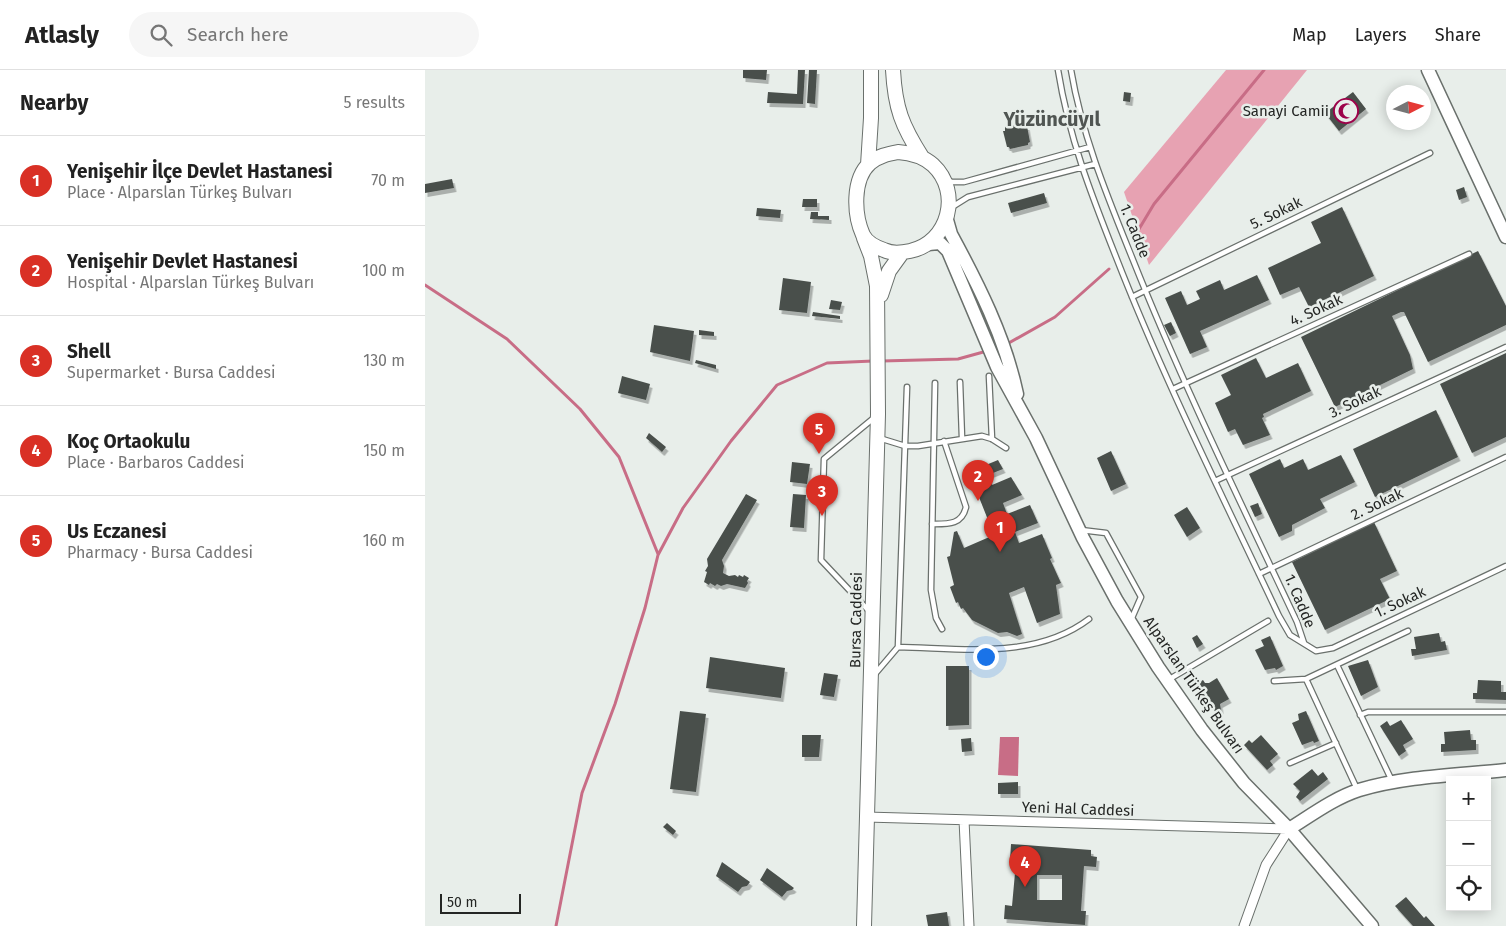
<!DOCTYPE html>
<html lang="en">
<head>
<meta charset="utf-8">
<style>
	:root { --surface:#fff; --page:#f6f6f6; --text:#222; --muted:#767676; --line:#e0e0e0; --accent:#d93025 }
	body { margin:0; font-family:"Fira Sans",sans-serif; background:var(--page); color:var(--text) }
	.controls { position:absolute; right:15px; bottom:15px; display:grid; overflow:hidden; border-radius:0px; box-shadow:0 2px 12px #0003 }
	.controls button { width:45px; height:45px; display:grid; place-items:center; padding:0; border:0; border-bottom:1px solid var(--line); background:var(--surface); color:var(--text); font:25px sans-serif }
	.compass { position:absolute; left:961px; top:15px; width:45px; height:45px; border-radius:50%; background:var(--surface); box-shadow:0 2px 12px #0003; rotate:84deg }
	.scale { position:absolute; left:15px; bottom:12px; width:81px; box-sizing:border-box; padding-left:5px; border:2px solid #242624; border-top:0; font-size:14px; line-height:18px; white-space:nowrap; color:#242624; -webkit-text-stroke:4px #e8eeea; paint-order:stroke }
	.you { position:absolute; left:560px; top:586px; width:18px; height:18px; margin:-12px; border:4px solid #fff; border-radius:50%; background:#1a73e8; box-shadow:0 0 0 8px #1a73e833 }
	.badge { display:grid; place-items:center; width:32px; height:32px; border-radius:50%; background:var(--accent); color:#fff; font-size:16px; font-weight:700 }
	.pin { position:absolute; translate:-50% -41px; filter:drop-shadow(0 1px 2px #0008) }
	.pin::after { content:''; position:absolute; top:26px; width:18px; height:15px; background:inherit; clip-path:polygon(0 0,100% 0,50% 100%) }
	.list { margin:0; padding:0; list-style:none }
	h2 { display:flex; justify-content:space-between; align-items:center; height:65px; margin:0; padding:0 20px; font-size:21px }
	h2 small { font-size:16px; font-weight:400; color:var(--muted) }
	.list li { display:grid; grid-template-columns:32px 1fr auto; gap:15px; align-items:center; box-sizing:border-box; height:90px; padding:0 20px; border-top:1px solid var(--line) }
	.list b { display:block; font-size:19px; white-space:nowrap }
	.list p { margin:0; font-size:16px; white-space:nowrap; color:var(--muted) }
	.list em { font-size:16px; font-style:normal; color:var(--muted) }
	.icon { flex:none; width:28px; height:28px; fill:none; stroke:currentColor; stroke-width:2; stroke-linecap:round; stroke-linejoin:round }
	.map { position:relative; flex:none; width:1081px; height:856px; overflow:hidden }
	header { display:flex; align-items:center; gap:30px; box-sizing:border-box; height:70px; padding:0 25px; background:var(--surface); border-bottom:1px solid var(--line) }
	header strong { font-size:24px }
	nav { display:flex; gap:28px; margin-inline-start:auto; font-size:18px }
	.search { width:350px; height:45px; background:var(--page); display:flex; align-items:center; gap:12px; box-sizing:border-box; padding:0 18px; border-radius:28px; color:var(--muted); font-size:19px }
	main { display:flex }
	aside { flex:1; background:var(--surface) }
	.map>svg:first-child { display:block }
</style>
</head>
<body>
<header>
<strong>Atlasly</strong>
<div class="search"><svg class="icon" aria-label="search" viewBox="0 0 24 24"><circle cx="10" cy="10" r="6"/><path d="M15 15l6 6"/></svg>Search here</div>
<nav><a>Map</a><a>Layers</a><a>Share</a></nav>
</header>
<main>
<aside>
<h2>Nearby<small>5 results</small></h2>
<ul class="list">
<li><span class="badge">1</span><div><b>Yenişehir İlçe Devlet Hastanesi</b><p>Place · Alparslan Türkeş Bulvarı</p></div><em>70 m</em></li>
<li><span class="badge">2</span><div><b>Yenişehir Devlet Hastanesi</b><p>Hospital · Alparslan Türkeş Bulvarı</p></div><em>100 m</em></li>
<li><span class="badge">3</span><div><b>Shell</b><p>Supermarket · Bursa Caddesi</p></div><em>130 m</em></li>
<li><span class="badge">4</span><div><b>Koç Ortaokulu</b><p>Place · Barbaros Caddesi</p></div><em>150 m</em></li>
<li><span class="badge">5</span><div><b>Us Eczanesi</b><p>Pharmacy · Bursa Caddesi</p></div><em>160 m</em></li>
</ul>
</aside>
<div class="map">
<svg width="1081" height="856" viewBox="0 0 1081 856">
	<defs>
		<filter id="shadow"><feDropShadow dx="2.5" dy="4" stdDeviation="0" flood-color="#0004"/></filter>
	</defs>
	<rect width="100%" height="100%" fill="#e8eeea"/>
	<!-- green -->
	<path fill="#e7a2b2" d="M801,0H882L724,195L699,122Z"/>
	<!-- water -->
	<path fill="#c86d86" d="M575,667H594L593,706L573,705Z"/>
	<g fill="none" stroke-linecap="round" stroke-linejoin="round">
		<!-- stream -->
		<path stroke="#c86d86" stroke-width="3" d="M708,169L729,134L839,0
			M0,215L82,269L155,339L194,387L233,484
			M582,274L630,247L684,199
			M457,291L533,289L562,281
			M131,856L157,723L190,634L220,538L233,485L258,438L306,371L352,315L402,293L448,291"/>
	</g>
	<!-- building -->
	<path fill="#4a504c" fill-rule="evenodd" filter="url(#shadow)" d="M318,0H342L341,10L318,8Z
		M373,0H380L378,34L342,33L343,22L372,24Z
		M384,0H392L390,34L382,33Z
		M699,22L706,23L705,32L698,31Z
		M928,22L941,39L914,61L900,43Z
		M598,53L599,56H602L605,72L603,73V75L585,79L584,77H582L578,61H580V57Z
		M27,109L29,118L0,123V114Z
		M1039,117L1042,127L1034,130L1031,120Z
		M619,123L622,133L586,143L583,133Z
		M378,129H392V137H377Z
		M917,137L949,206L884,237L874,217L855,225L843,198L896,173L886,152Z
		M332,138L356,140L355,148L331,146Z
		M386,142H393V146H404V150L385,149Z
		M1053,181L1081,236V255L1003,292L979,242H976L967,246L985,285L988,299L910,337L876,267Z
		M832,205L844,230L775,261L782,277L765,284L740,228L756,221L762,235L775,229L771,221L795,210L799,220Z
		M358,208L386,212L382,243L354,240Z
		M406,230L417,232L415,240L404,239Z
		M388,242L415,246V249L387,246Z
		M746,252L751,263L745,266L739,255Z
		M229,255L269,261L265,291L225,282Z
		M274,260L289,262V266L274,265Z
		M1081,283V367L1047,383L1015,314Z
		M831,288L841,308L873,293L886,321L838,344L839,347L837,348L845,365L818,375L810,359L803,362L790,333L806,325L796,305Z
		M271,290L291,295V299L270,293Z
		M197,306L225,314L221,330L193,323Z
		M1011,340L1033,387L950,427L928,379Z
		M224,363L241,377L237,382L221,368Z
		M686,381L701,414L686,421L672,388Z
		M916,385L930,412L895,429L900,438L867,455V461L854,467L824,404L855,389L859,398L878,389L883,400Z
		M573,390L578,399L563,405L567,415L586,407L597,425L578,433L582,444L605,435L613,453L590,462L594,473L617,464L627,488L625,489L636,513L631,515L635,544L612,553L599,517L584,523L597,564L592,566L582,562L573,563L547,550L538,538L536,539L533,532L531,533L525,517L529,515L522,487L525,486L529,462L532,461L539,478L569,465L544,402Z
		M367,392L385,394L382,414L365,412Z
		M321,424L332,430L297,490L299,496L298,503L304,506L310,505L313,507L314,505L318,507L319,505L324,508L322,511L323,513L320,518L302,514L296,516L292,514L290,516L285,513L284,515L279,512L282,502L280,501L283,496L282,489Z
		M368,424L381,425L379,458L365,457Z
		M833,433L837,444L830,447L825,436Z
		M762,437L775,458L762,467L749,445Z
		M949,452L972,501L955,509L965,529L900,560L867,492Z
		M1014,563L1016,572L1020,571L1022,580L987,586L986,579H991L989,567Z
		M772,565L778,574L772,578L767,568Z
		M845,566L858,596L851,600L850,598L840,600L830,580L839,576L836,570Z
		M285,587L360,598L356,628L281,618Z
		M943,590L953,617L936,626L923,596Z
		M521,596H544V655L521,656Z
		M399,603L413,605L409,627L395,625Z
		M792,608L804,629L795,634L796,640L791,643L773,613L778,610L780,613H784Z
		M1053,610L1076,611V622H1081V630L1048,629V623H1052Z
		M255,641L281,644L271,722L245,719Z
		M881,641L894,671L889,673L888,671L877,675L867,653L874,650L873,644Z
		M976,650L988,669L978,675L981,681L974,686L955,656L962,651L965,656Z
		M1045,660L1046,670H1051V680L1016,682V674H1020L1019,662Z
		M377,665H396L394,687H377Z
		M836,665L853,684L845,691L848,695L842,700L819,675L824,670L827,673Z
		M546,668L547,681L537,682L536,669Z
		M887,699L893,706L898,702L903,709L875,731L871,727L875,721L868,714Z
		M593,712V724H573V713Z
		M242,753L251,761L248,765L238,757Z
		M586,774L666,780V786L672,787L671,797L659,796L656,841H661L660,855L579,849L580,835L587,836L591,792L585,791ZM612,805H637V830H612Z
		M297,792L325,812L322,816L317,817L313,822L291,806Z
		M342,798L369,818L367,820L362,821L357,827L335,810Z
		M981,827L999,848L1001,846L1010,856H988L970,836Z
		M522,842L524,856H503L501,845Z"/>
	<g fill="none" stroke-linecap="round" stroke-linejoin="round">
		<defs>
			<path id="lane" d="M633,0C644,68 666,124 691,187C739,310 798,427 854,546L865,565L891,581L908,578L1081,496
				M646,0C657,66 683,128 708,190C757,313 816,433 872,552L879,573
				M522,110L527,112H539L665,77
				M527,137L543,127L670,94
				M707,227L1005,83
				M564,306L567,369
				M535,312L537,368
				M510,313L506,520L511,548L517,559
				M748,319L1044,184
				M454,368L480,376H493L557,366L567,369L581,378
				M790,411L1081,277
				M507,454C523,454 537,455 541,437L519,371
				M656,460L681,463L716,527L706,550
				M834,504L1081,387
				M444,541L396,490L399,389L450,347
				M473,577C537,578 610,590 664,549
				M912,595L967,711
				M450,604L473,577L482,317
				M743,610L843,551
				M849,611L881,609
				M935,645L943,642H1081
				M865,693L911,673
				M932,719L881,609L983,561"/>
			<path id="street" d="M441,747L864,759
				M539,750L544,856
				M819,856L841,795L864,759"/>
			<path id="secondary" d="M1003,0L1081,167
				M522,150L526,164C553,214 580,267 592,324
				M503,174L515,173L523,181L572,297L611,368L658,468L692,531L733,597L777,660L819,713L864,759L947,856
				M864,759C885,746 909,728 934,720C981,706 1033,705 1081,700"/>
			<path id="primary" d="M468,0C470,38 477,56 497,87
				M473,82C486,83 498,86 508,95C537,122 524,173 485,181C476,183 467,184 459,180C450,177 442,173 438,165C429,145 427,109 445,93C453,86 463,84 473,82Z
				M443,95L446,48V0
				M456,225L464,201L477,183
				M439,856L453,344L452,216L446,186L439,168"/>
		</defs>
		<!-- lane casing -->
		<use href="#lane" stroke="#6a706c" stroke-width="7"/>
		<!-- street casing -->
		<use href="#street" stroke="#6a706c" stroke-width="11"/>
		<!-- secondary casing -->
		<use href="#secondary" stroke="#6a706c" stroke-width="15"/>
		<!-- primary casing -->
		<use href="#primary" stroke="#6a706c" stroke-width="16"/>
		<!-- lane -->
		<use href="#lane" stroke="#fff" stroke-width="4.5"/>
		<!-- street -->
		<use href="#street" stroke="#fff" stroke-width="9"/>
		<!-- secondary -->
		<use href="#secondary" stroke="#fff" stroke-width="12"/>
		<!-- primary -->
		<use href="#primary" stroke="#fff" stroke-width="14"/>
	</g>
	<!-- icons -->
	<defs>
		<symbol id="mosque-ring" viewBox="-11 -11 22 22"><circle r="9.5" fill="#e8eeea" stroke="#9d024a" stroke-width="1.5"/><path d="M3.5-4.9A6 6 0 1 0 3.5 4.9A5 5 0 1 1 3.5-4.9Z" fill="#9d024a"/></symbol>
	</defs>
	<g fill-rule="evenodd">
		<use href="#mosque-ring" x="907" y="27" width="28" height="28"/>
	</g>
	<g text-anchor="middle" stroke-width="5" stroke-linejoin="round" paint-order="stroke">
		<!-- poi labels -->
		<g font-size="15" fill="#242624" stroke="#e8eeea" text-anchor="end">
			<text x="904" y="46">Sanayi Camii</text>
		</g>
		<!-- street labels -->
		<g font-size="15" fill="#242624" stroke="#e8eeea">
			<text transform="translate(851 143) rotate(-26)" y="5">5. Sokak</text>
			<text transform="translate(710 161) rotate(68)" y="5">1. Cadde</text>
			<text transform="translate(891 240) rotate(-25)" y="5">4. Sokak</text>
			<text transform="translate(930 332) rotate(-25)" y="5">3. Sokak</text>
			<text transform="translate(952 434) rotate(-25)" y="5">2. Sokak</text>
			<text transform="translate(875 531) rotate(67)" y="5">1. Cadde</text>
			<text transform="translate(975 532) rotate(-25)" y="5">1. Sokak</text>
			<text transform="translate(431 550) rotate(-89)" y="5">Bursa Caddesi</text>
			<text transform="translate(769 615) rotate(55)" y="5">Alparslan Türkeş Bulvarı</text>
			<text transform="translate(653 739) rotate(2)" y="5">Yeni Hal Caddesi</text>
		</g>
		<!-- district labels -->
		<g font-size="20" font-weight="bold" fill="#505552" stroke="#e8eeea">
			<text x="627" y="56">Yüzüncüyıl</text>
		</g>
	</g>
</svg>
<div class="controls">
<button>+</button>
<button>−</button>
<button><svg class="icon" aria-label="locate" viewBox="0 0 24 24"><circle cx="12" cy="12" r="6"/><path d="M12 2v4M12 18v4M2 12h4M18 12h4"/></svg></button>
</div>
<svg class="compass" viewBox="-18 -18 36 36"><path d="M0-13l5 13h-10z" fill="#e53935"/><path d="M0 13l5-13h-10z" fill="#767676"/></svg>
<div class="scale">50 m</div>
<div class="you"></div>
<div class="pin badge" style="left:575px;top:482px">1</div>
<div class="pin badge" style="left:553px;top:431px">2</div>
<div class="pin badge" style="left:397px;top:446px">3</div>
<div class="pin badge" style="left:600px;top:817px">4</div>
<div class="pin badge" style="left:394px;top:384px">5</div>
</div>
</main>
</body>
</html>
